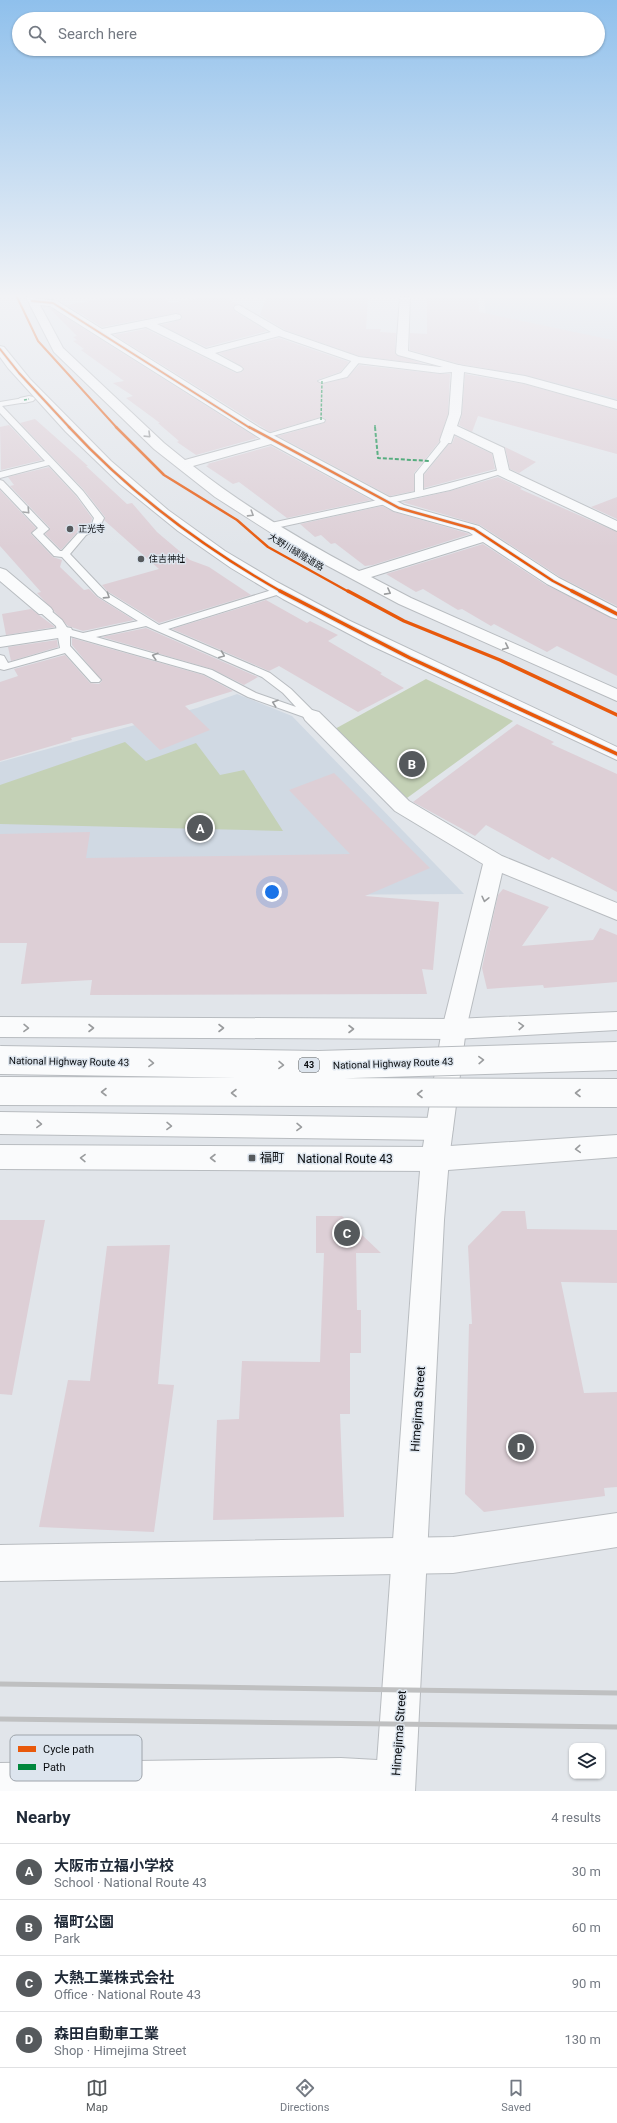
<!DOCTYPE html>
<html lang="en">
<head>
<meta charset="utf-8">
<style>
	:root { --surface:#fff; --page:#f2f2f3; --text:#1f2937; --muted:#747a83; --line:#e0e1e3; --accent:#55595c }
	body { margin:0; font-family:Roboto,"Noto Sans JP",sans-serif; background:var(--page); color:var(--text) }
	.controls { position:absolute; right:12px; bottom:12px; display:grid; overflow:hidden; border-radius:8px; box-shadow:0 1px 3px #0004 }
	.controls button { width:36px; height:36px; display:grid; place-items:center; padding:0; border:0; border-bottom:1px solid var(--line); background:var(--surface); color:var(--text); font:20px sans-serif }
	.you { position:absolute; left:272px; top:892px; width:14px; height:14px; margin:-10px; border:3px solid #fff; border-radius:50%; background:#1a73e8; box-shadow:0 0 0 6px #1a73e833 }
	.badge { display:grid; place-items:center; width:26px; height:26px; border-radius:50%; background:var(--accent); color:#fff; font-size:13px; font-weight:700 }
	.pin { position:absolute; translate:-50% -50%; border:2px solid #fff; box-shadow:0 1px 4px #0006 }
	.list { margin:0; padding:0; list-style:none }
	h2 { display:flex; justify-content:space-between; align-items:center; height:52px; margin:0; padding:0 16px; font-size:17px }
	h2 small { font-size:13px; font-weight:400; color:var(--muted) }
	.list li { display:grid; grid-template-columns:26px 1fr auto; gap:12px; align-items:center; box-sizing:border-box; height:56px; padding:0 16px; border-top:1px solid var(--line) }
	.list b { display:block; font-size:15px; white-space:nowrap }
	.list p { margin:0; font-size:13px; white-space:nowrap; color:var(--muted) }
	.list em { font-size:13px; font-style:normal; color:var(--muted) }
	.icon { flex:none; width:22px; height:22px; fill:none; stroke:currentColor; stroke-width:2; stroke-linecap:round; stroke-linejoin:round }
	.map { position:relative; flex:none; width:617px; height:1791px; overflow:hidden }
	.search { position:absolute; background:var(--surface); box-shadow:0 1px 3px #0004; left:12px; right:12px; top:12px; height:44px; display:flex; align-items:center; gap:10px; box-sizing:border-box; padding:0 14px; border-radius:22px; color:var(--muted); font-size:15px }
	.sheet { height:276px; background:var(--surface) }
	nav { display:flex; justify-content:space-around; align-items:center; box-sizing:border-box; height:56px; border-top:1px solid var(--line); background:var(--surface); font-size:11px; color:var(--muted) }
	nav a { display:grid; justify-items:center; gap:2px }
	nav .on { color:var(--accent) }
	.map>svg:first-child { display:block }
</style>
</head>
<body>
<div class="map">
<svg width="617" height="1791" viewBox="0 0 617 1791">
	<rect width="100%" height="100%" fill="#e1e5ea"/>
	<!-- built -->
	<path fill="#d0d9e3" d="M484,297H617V403L491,370Z
		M237,694L292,716L464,894L0,897V762L197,708Z"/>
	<!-- green -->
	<path fill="#c4d1b6" d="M426,679L513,721L407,798L333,730Z
		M125,742L146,761L196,743L220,775L244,770L283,831L0,824V785Z"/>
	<!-- building -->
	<path fill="#ddcfd6" d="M112,297H161L171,303L204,297H225L237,304L233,307L234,311L267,331L206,347L161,325L180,320L182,318L180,314L176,313L102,327L67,305Z
		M266,297H368L366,329H381L380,332L396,333L395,354L424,364L359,356L285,330L260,315Z
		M427,297H478L479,312L617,341V399L525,375L459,364L410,350V333L427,334Z
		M49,308H51L257,438L196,455L177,442L179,441L158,423H160L126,398L133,396L113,383L124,381L81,350L84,349L73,341L77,340L73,337L77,336Z
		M146,329L236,373L242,372L244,368L219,353L279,338L349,362L340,372L317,380L321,384L347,378L359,365L440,374H450L448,414L439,442L414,473V491L390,496L278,436L324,423L326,419L321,417L270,432L114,335Z
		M465,374L524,384L617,410V454L478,416L472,432L459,425L462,414Z
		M35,419L88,466H86L127,504L132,503L157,532L190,560L209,567L251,595L159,623L107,591L102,585L159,569L104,520L105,517L84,490L20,423Z
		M9,425L42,460L1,470L0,427Z
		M455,436L492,454L495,469L424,488V475L449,444H452Z
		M271,446L371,500L287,518L239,482L233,484L206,466L209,465L207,464Z
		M505,447L536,462L519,473L510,469Z
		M49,467L76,496L92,518L91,523L79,530L61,550L45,534L50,528L10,486L14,485L8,477Z
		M498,477L522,488L520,489L617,532V606L560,577L480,525L402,502L450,491Z
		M0,490L36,528L31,534L53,557L62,560L60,567L84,590L89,589L97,597L134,620L83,631L68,626L37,593L41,592L0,546Z
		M617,497V519L591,507Z
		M382,506L394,512L470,534L373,565L365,566L335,543L331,544L321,535L315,537L300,524Z
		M483,544L546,585L617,620V676L557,646L547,652L494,624L491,626L462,609L458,610L423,589L416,592L386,574Z
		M266,600L307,623L310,621L338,635L328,641L382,673L380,674L404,688L358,712L279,666L269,671L172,629Z
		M31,609L55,627L6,635L2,614Z
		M146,628L258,677L244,685L212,669L102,637Z
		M72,638L203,675L233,691L185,706L210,730L160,750L132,723L71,738L72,740L0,761V682L18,676L14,669L65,655L90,683L99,684L102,681L72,645Z
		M57,640L58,647L11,661L8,647Z
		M517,724L554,742L551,744L617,774V892L552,857L549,860L486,825L475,836L413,802Z
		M334,773L430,868L365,896L439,902L433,970L422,969L427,994L90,995L92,980L21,984L27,943H0V834L90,832L86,858L350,854L289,790Z
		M503,889L549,907L522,946L593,940L600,928L617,935V982L544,988L543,985L487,989L482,968L498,895Z
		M502,1211H525L527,1229L617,1230V1283L561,1282L584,1393L617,1392V1487L604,1488L605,1496L484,1512L465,1494L469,1324H472L468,1246Z
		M316,1216H342L381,1253H356L357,1310H361V1353H350V1414H340L344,1517L213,1520L217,1420L239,1419L242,1361L320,1362L324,1253H316Z
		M0,1220H45L12,1395L0,1394Z
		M170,1245L158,1384L174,1385L154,1532L39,1527L68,1380L90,1381L107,1246Z"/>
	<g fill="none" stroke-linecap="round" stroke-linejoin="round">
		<defs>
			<path id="service" d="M354,358L361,360L347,377L322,383L318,381L341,373Z
				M24,398L28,400L27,402L2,406L83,491L104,518L99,528L86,535L70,554L106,592L159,625L275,589H283V593L168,629L270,673L291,689L318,716L316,718L304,717L248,697L204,674L70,636V646L99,678L101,680L99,682H91L65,653L4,670L0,669V655L4,656L8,663L60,648L56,626L41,613L40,611L41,609H49L62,620L68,629L83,633L138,621L98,596L62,557L54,556L32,533L38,528L0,488V480L3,481L47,527L49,529L43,534L60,551H62L80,531L92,524L94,518L77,495L49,465L0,478V472L45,461L0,413V402ZM146,626L262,677L283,693L296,707L256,693L212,670L96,637Z
				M321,418L325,420L324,422L265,438L261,436Z
				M443,439L450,441L423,474V490L503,469L507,472L450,490L271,529L266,526L271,523L415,492V474Z"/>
			<path id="pedestrian" d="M29,396L33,397L35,399L33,401L24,403L18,400L20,398Z"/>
			<path id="minor" d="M26,297L57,301L102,329L176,314L180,315L181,317L180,319L157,324L206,349L271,332L235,310L234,308L235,306L239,305L284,331L359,357L440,367L458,365L525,376L617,401V409L524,383L464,372L461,414L457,426L504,448L509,470L617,521V531L498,475L493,453L454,434L451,443H441L440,440L449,414L452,372L440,373L357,363L279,336L215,353L241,367L243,369L241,371L237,372L146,327L110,334L260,428L404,505L479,526L559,578L617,608V619L611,617L547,584L483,542L371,577L411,598L617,689V701L399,604L298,550L215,497L154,449L54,352ZM40,305L50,306L261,439L185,460L164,443L63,348ZM271,444L394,511L469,532L473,535L359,571C301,540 245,507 193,466Z
				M0,346L4,347L30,379L111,461L168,510L225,551L277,582L348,620L617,747V760L370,645L283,599L231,568L178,531L120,484L66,432L8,368L0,357Z
				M0,568L6,570L51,608L53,611L51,614H39L0,581Z
				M65,627L71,628L73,632L71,636L0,647V637Z
				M312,710L319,712L409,801L502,856L617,903V920L502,873L466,1029L463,1036L454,1039L445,1036L442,1029L483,864L395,811L305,720L303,716L305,712Z
				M341,1758L395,1761L409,1767L415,1781L411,1791H0V1763Z"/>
			<path id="tertiary" d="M400,297H410L408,351L462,366L464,368L462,370L458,371L398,355L396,353Z
				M617,1513V1547L453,1573L0,1581V1545L453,1537Z"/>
			<path id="primary" d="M454,1019L463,1022L466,1029L449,1159L444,1220L415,1791H375L416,1220L421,1159L442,1029L445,1022Z"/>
			<path id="trunk" d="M617,1012V1030L454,1039L0,1037V1017L454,1019Z
				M0,1112L440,1118L449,1121L453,1129L449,1137L440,1140L0,1134Z
				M617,1135V1157L435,1171L0,1169V1145L435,1147Z"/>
		</defs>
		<!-- service casing -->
		<use href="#service" stroke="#b8bcc0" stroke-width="2"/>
		<!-- pedestrian casing -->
		<use href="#pedestrian" stroke="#b8bcc0" stroke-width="2"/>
		<!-- minor casing -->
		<use href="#minor" stroke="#b8bcc0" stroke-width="2"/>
		<!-- tertiary casing -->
		<use href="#tertiary" stroke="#b8bcc0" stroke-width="2"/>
		<!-- primary casing -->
		<use href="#primary" stroke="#b8bcc0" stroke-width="2"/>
		<!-- trunk casing -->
		<use href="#trunk" stroke="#b8bcc0" stroke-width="2"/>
		<!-- service -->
		<use href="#service" fill="#fafbfc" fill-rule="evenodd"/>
		<!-- pedestrian -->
		<use href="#pedestrian" fill="#fafbfc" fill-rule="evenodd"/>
		<!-- minor -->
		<use href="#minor" fill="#fafbfc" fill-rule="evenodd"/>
		<!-- tertiary -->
		<use href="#tertiary" fill="#fafbfc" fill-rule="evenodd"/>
		<!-- primary -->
		<use href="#primary" fill="#fafbfc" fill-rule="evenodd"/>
		<!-- trunk -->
		<use href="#trunk" fill="#fafbfc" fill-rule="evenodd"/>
		<!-- rail -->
		<path stroke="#bfc0c1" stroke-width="5" d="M0,1684L617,1693
			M0,1719L617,1727"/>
		<defs>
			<path id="trunk-bridge-far1" d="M589,1057L617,1056"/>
			<path id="trunk-bridge" d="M0,1060L319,1065L617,1056
				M0,1091L617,1093"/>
		</defs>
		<!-- trunk-bridge-far1 casing -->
		<use href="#trunk-bridge-far1" stroke="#b8bcc0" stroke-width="24" stroke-linecap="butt"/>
		<!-- trunk-bridge casing -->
		<use href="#trunk-bridge" stroke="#b8bcc0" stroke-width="30" stroke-linecap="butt"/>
		<!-- trunk-bridge-far1 -->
		<use href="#trunk-bridge-far1" stroke="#fafbfc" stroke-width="22"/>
		<!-- trunk-bridge -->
		<use href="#trunk-bridge" stroke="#fafbfc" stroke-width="28"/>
		<!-- quiet-far1 -->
		<path stroke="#00873e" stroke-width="1.5" stroke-dasharray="3 1.5" stroke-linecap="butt" d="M24,400L29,399
			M321,420L322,381
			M375,425V428"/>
		<!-- quiet -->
		<path stroke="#00873e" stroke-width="2" stroke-dasharray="4 2" stroke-linecap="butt" d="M375,427L378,458L430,461"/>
		<defs>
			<path id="cycleway-far2" d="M17,297L38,341L117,428
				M32,301L53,303L250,428
				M0,349L19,373L70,428"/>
			<path id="cycleway-far1" d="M69,427C130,493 204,548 282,592
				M116,427L164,475L237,520L268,547L349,592
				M249,427L399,508L474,529L553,581L574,592"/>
			<path id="cycleway" d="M280,591L410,658L617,754
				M348,591L404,621L500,660L617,715
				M572,591L617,614"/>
		</defs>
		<!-- cycleway-far2 casing -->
		<use href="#cycleway-far2" stroke="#dde5ee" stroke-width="3.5"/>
		<!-- cycleway-far1 casing -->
		<use href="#cycleway-far1" stroke="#dde5ee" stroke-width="4"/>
		<!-- cycleway casing -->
		<use href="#cycleway" stroke="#dde5ee" stroke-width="5.5"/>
		<!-- cycleway-far2 -->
		<use href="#cycleway-far2" stroke="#e8590c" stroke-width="2"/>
		<!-- cycleway-far1 -->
		<use href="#cycleway-far1" stroke="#e8590c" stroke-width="2.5"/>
		<!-- cycleway -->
		<use href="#cycleway" stroke="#e8590c" stroke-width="3.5"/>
	</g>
	<!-- one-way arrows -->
	<defs><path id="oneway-chevron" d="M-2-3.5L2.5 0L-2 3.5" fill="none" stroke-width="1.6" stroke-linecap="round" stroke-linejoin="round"/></defs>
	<g stroke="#9a9c9e">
		<use href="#oneway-chevron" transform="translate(148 435) rotate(44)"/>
		<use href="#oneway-chevron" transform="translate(27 511) rotate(47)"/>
		<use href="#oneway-chevron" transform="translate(251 514) rotate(32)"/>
		<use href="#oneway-chevron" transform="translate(388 592) rotate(28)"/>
		<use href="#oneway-chevron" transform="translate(107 596) rotate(33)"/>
		<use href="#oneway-chevron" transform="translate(506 647) rotate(25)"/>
		<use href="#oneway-chevron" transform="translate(222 655) rotate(22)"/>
		<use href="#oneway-chevron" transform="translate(155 656) rotate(-163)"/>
		<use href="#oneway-chevron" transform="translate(275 703) rotate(-161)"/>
		<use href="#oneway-chevron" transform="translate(485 899) rotate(103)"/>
		<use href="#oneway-chevron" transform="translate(521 1026) rotate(-3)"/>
		<use href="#oneway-chevron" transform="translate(26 1028) rotate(1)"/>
		<use href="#oneway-chevron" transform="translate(91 1028)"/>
		<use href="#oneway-chevron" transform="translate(221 1028)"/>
		<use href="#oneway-chevron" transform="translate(351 1029)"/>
		<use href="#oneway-chevron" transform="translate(481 1060) rotate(-2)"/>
		<use href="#oneway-chevron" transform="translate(151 1063) rotate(1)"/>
		<use href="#oneway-chevron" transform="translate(281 1065) rotate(1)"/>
		<use href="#oneway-chevron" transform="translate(104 1092) rotate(-180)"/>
		<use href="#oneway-chevron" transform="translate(234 1093) rotate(-180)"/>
		<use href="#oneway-chevron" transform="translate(578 1093) rotate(180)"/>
		<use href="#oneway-chevron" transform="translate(420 1094) rotate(180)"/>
		<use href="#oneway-chevron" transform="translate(39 1124) rotate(2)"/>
		<use href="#oneway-chevron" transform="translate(169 1126) rotate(1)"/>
		<use href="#oneway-chevron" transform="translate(299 1127) rotate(1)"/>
		<use href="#oneway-chevron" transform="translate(578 1149) rotate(176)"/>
		<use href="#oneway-chevron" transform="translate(83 1158) rotate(-179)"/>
		<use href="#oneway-chevron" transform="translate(213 1158) rotate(180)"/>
	</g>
	<!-- sky -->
	<linearGradient id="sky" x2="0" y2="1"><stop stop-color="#8fc0ec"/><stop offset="0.54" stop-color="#f2f3f6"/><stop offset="1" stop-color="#f2f3f6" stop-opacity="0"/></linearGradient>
	<rect width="617" height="548" fill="url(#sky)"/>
	<!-- markers -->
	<g fill="#55595c" stroke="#dde5ee" stroke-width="1.5">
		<circle cx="70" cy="529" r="4"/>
		<circle cx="141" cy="559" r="4"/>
		<rect x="248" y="1154" width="8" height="8" rx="2"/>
	</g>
	<g text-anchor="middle" stroke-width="3" stroke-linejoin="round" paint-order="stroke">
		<!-- far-poi labels -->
		<g font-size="9" fill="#0a0d10" stroke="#dde5ee" text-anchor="start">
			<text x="78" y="532">正光寺</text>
			<text x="149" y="562">住吉神社</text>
		</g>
		<!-- far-street labels -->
		<g font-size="9" fill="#0a0d10" stroke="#dde5ee">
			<text transform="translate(296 552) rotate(31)" y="3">大野川緑陰道路</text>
		</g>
		<!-- shield labels -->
		<rect fill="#dde5ee" stroke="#494e53" stroke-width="1" x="299" y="1058" width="20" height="14" rx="3"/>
		<g font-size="9" font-weight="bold" fill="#0a0d10">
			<text x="309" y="1068">43</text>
		</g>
		<!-- street labels -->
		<g font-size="10" fill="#0a0d10" stroke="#dde5ee">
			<text transform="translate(69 1061) rotate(1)" y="4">National Highway Route 43</text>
			<text transform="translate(393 1063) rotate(-2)" y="4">National Highway Route 43</text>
		</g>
		<!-- near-poi labels -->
		<g font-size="12" fill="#0a0d10" stroke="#dde5ee" text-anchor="start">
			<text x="260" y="1162">福町</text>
		</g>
		<!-- near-street labels -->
		<g font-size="12" fill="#0a0d10" stroke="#dde5ee">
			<text x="345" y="1163">National Route 43</text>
			<text transform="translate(418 1409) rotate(-86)" y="4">Himejima Street</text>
			<text transform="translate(399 1733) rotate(-86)" y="4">Himejima Street</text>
		</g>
	</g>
	<!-- legend -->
	<rect x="10" y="1735" width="132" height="46" rx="6" fill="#dde5ee" stroke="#9ea4ab" stroke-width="1"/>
	<rect x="18" y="1746" width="18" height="6" fill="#e8590c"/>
	<rect x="18" y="1764" width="18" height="6" fill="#00873e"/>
	<g font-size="11" fill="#0a0d10">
		<text x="43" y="1753">Cycle path</text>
		<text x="43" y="1771">Path</text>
	</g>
</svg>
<div class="controls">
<button><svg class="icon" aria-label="layers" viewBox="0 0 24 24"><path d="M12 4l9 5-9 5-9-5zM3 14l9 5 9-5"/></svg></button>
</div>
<div class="you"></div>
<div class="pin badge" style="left:200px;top:828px">A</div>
<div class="pin badge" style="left:412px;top:764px">B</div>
<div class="pin badge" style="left:347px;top:1233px">C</div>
<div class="pin badge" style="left:521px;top:1447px">D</div>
<div class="search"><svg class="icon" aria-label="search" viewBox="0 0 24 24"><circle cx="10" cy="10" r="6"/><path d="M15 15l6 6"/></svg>Search here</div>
</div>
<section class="sheet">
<h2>Nearby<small>4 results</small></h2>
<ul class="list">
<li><span class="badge">A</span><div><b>大阪市立福小学校</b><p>School · National Route 43</p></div><em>30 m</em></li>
<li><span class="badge">B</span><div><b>福町公園</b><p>Park</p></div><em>60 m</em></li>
<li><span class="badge">C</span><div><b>大熱工業株式会社</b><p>Office · National Route 43</p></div><em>90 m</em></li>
<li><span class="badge">D</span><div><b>森田自動車工業</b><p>Shop · Himejima Street</p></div><em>130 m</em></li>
</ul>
</section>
<nav>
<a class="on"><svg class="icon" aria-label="map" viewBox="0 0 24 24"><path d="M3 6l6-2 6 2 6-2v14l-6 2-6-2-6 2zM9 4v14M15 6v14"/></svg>Map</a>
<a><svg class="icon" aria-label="directions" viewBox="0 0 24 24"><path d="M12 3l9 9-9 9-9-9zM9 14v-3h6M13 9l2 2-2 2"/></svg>Directions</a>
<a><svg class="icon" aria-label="saved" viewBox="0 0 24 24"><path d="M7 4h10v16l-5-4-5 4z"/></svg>Saved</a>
</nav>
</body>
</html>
